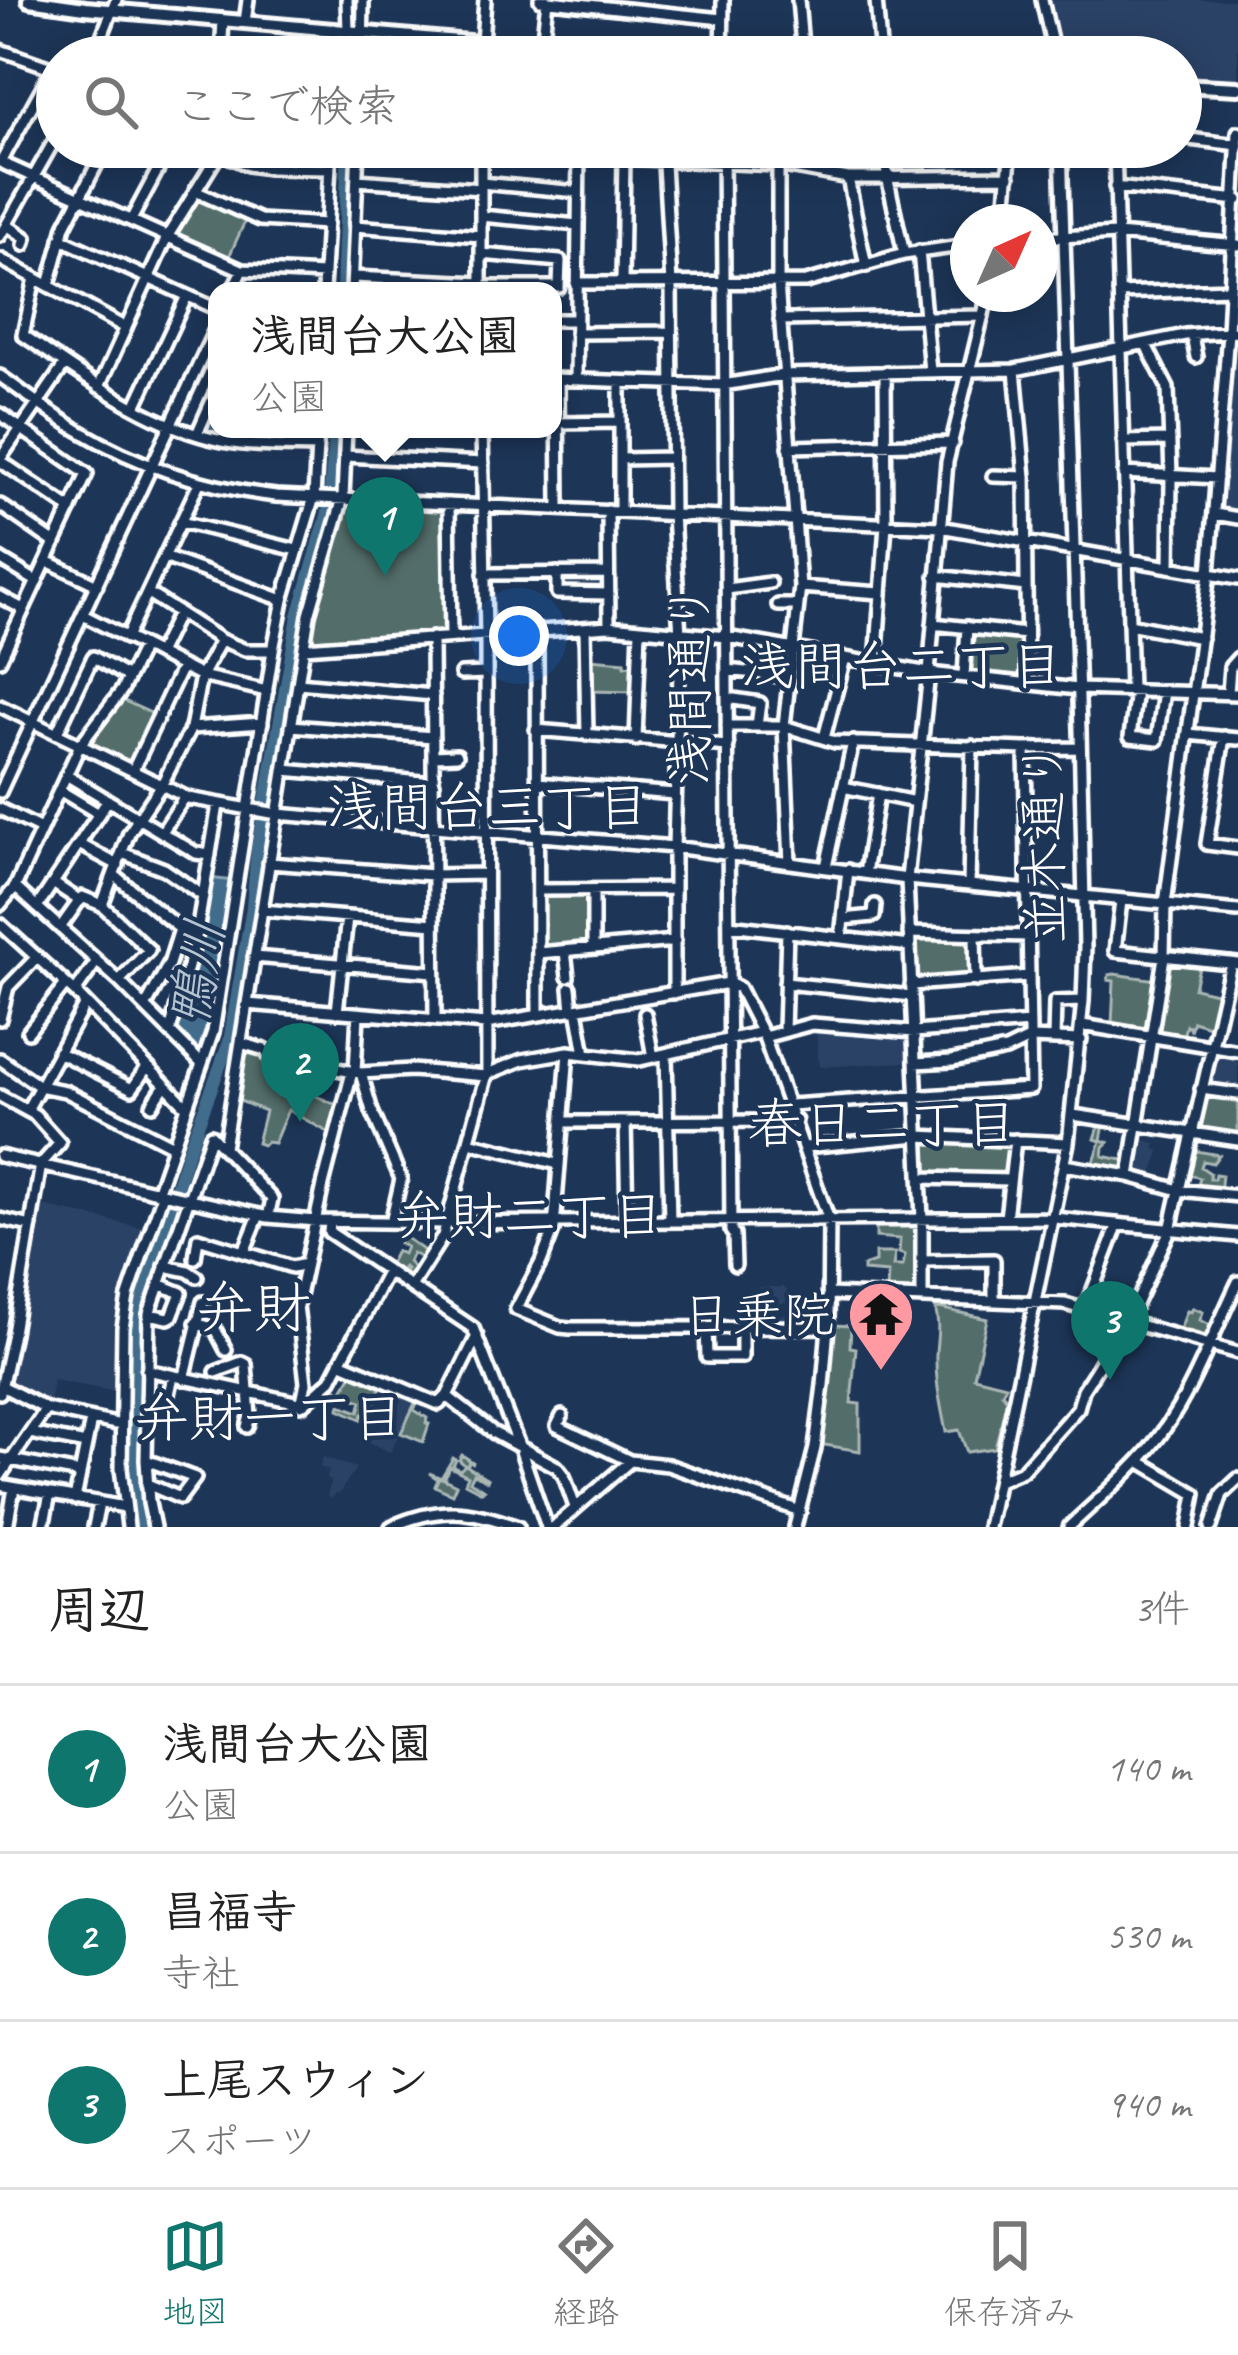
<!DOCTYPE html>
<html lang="ja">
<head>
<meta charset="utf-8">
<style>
	:root { --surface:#fff; --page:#f2f2f2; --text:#222; --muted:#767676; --line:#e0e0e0; --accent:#0f766e }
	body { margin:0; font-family:Caveat,"Klee One",sans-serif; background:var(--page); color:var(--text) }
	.compass { position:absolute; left:950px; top:204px; width:108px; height:108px; border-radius:50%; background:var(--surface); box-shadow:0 6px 30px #0003; rotate:45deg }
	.you { position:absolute; left:519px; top:636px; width:42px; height:42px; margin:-30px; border:9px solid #fff; border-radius:50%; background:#1a73e8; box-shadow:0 0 0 18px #1a73e833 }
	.badge { display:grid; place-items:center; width:78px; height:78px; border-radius:50%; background:var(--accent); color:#fff; font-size:39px; font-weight:700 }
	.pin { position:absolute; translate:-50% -99px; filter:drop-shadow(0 3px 6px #0008) }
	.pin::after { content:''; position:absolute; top:63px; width:42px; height:36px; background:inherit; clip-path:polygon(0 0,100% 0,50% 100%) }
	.popup { position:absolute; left:208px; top:282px; width:354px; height:156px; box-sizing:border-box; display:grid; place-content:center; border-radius:24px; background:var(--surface); filter:drop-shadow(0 3px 9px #0005); font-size:39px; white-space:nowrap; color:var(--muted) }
	.popup b { font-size:45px; color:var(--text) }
	.popup::after { content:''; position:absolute; left:50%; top:100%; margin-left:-24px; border:24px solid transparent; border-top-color:var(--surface) }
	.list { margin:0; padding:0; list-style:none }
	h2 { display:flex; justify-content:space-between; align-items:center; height:156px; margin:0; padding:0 48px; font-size:51px }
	h2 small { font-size:39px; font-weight:400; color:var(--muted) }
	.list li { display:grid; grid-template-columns:78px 1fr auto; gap:36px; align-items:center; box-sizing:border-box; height:168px; padding:0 48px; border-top:3px solid var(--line) }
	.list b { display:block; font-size:45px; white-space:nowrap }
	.list p { margin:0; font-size:39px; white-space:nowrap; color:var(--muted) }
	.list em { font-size:39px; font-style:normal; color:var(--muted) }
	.icon { flex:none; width:66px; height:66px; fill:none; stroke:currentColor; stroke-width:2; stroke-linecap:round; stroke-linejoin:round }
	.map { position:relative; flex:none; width:1238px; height:1527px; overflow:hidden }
	.search { position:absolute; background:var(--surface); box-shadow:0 6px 30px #0003; left:36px; right:36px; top:36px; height:132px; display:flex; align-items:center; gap:30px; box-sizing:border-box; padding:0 42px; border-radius:66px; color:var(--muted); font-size:45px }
	.sheet { height:660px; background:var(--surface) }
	nav { display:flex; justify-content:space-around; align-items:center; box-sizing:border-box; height:168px; border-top:3px solid var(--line); background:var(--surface); font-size:33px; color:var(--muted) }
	nav a { display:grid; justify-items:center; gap:6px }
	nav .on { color:var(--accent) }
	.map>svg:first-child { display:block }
</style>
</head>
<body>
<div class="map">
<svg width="1238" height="1527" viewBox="0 0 1238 1527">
	<rect width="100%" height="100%" fill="#1d3557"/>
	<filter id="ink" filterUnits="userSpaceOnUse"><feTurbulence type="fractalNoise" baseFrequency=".00833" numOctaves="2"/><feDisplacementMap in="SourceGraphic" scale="24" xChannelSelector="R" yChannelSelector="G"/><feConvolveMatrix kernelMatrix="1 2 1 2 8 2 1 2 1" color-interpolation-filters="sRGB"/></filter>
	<g filter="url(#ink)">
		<!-- built -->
		<path fill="#2c4266" d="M1051,0H1238V81L1181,78V57H1064Z
			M1233,334H1238V515L1219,509Z
			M816,1029L906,1035L908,1037L909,1062L819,1067Z
			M1216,1051L1238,1055V1090L1207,1087L1213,1053Z
			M1138,1138L1156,1144L1154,1149L1160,1151L1151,1178L1133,1171V1165L1140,1166L1141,1163L1134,1160Z
			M39,1205L148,1229L120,1320L117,1392L53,1380L49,1406L11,1388L9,1384Z
			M759,1287H784L787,1291V1303H779L777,1311L780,1315H795V1325L757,1324L756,1310H772V1298H755V1291L759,1290Z
			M382,1384L400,1392L395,1402L399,1404L405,1394L417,1399L390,1452L369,1442L376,1427L382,1429L384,1424L369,1420Z
			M323,1457L356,1468L338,1495L335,1493L332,1499L327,1497L331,1481L326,1479L329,1470L319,1467Z"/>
		<!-- green -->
		<path fill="#536d6a" stroke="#a9b6b4" stroke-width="3" d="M783,147H825L823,167L784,162Z
			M198,197L246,219L228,259L174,234Z
			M346,506L446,509L445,632L312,640L314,613Z
			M969,631L1022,638V675L966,670Z
			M589,659L625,662V666L635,664L634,692L589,691Z
			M120,699L155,715L131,764L91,744Z
			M541,892L587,893L588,943L541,948Z
			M914,936L971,939L973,978L916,980Z
			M1170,960L1200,963L1194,988L1220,994L1210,1040L1207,1042L1189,1038L1190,1035L1205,1038L1209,1026L1193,1021L1190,1031L1189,1026L1186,1025L1183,1038L1156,1032L1167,962Z
			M1114,974L1157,980L1150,1028L1146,1031L1112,1025L1114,981L1108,980L1109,975Z
			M244,1047L263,1052L267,1060L266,1074L341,1107L335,1136L288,1110L274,1143L266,1142L263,1145L257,1143L265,1111L235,1099Z
			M1203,1092L1238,1097V1137L1194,1132Z
			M1100,1123L1104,1124L1101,1140L1109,1142L1104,1147L1103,1156L1127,1161L1126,1172L1092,1167L1101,1141L1095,1139Z
			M922,1140L1011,1143L1007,1178L924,1176Z
			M1191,1150L1219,1155L1213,1163L1203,1161L1201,1167L1210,1173V1179H1214L1215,1174L1222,1175L1220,1193L1197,1189L1200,1178L1191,1175L1185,1188L1183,1185Z
			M175,1207L181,1209L147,1313L151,1527H143L138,1507L136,1429L140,1309Z
			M876,1227H917L919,1238L917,1293L887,1291L888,1273L863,1271V1266L875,1262V1253H895L893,1266H903L905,1255L899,1253L900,1239L876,1237Z
			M402,1235L430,1255L427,1261L412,1253L408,1262L413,1267H418L412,1282L401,1275L406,1269L404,1267L398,1273L388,1267L396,1251L403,1254L406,1247L399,1243Z
			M935,1307L987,1319L974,1377L1006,1385L1002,1393L1007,1399L995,1448L967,1452L959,1430L946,1432C941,1406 935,1381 936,1354C937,1335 940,1327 935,1307Z
			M1193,1308L1203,1312L1200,1320L1212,1326L1205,1339L1179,1332L1187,1311L1191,1312Z
			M834,1325L851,1326L850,1347L856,1348L851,1403L860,1404V1451L819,1444Z
			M354,1371L382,1384L368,1422V1416L363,1414L361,1419L339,1409L340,1405L359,1412L362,1401L345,1396L341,1398L326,1389L331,1385L342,1392Z
			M417,1399L432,1404L431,1408L417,1403L414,1410L427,1418L426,1423L429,1424L423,1442L401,1433Z
			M462,1455L474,1463L469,1462L467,1466L488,1479L487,1481L474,1474L470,1481L484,1490L482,1492L465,1483L468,1476L450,1467L444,1479L456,1485L452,1494L435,1486L438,1479L429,1473L441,1478L453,1458L456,1460L453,1466L460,1470L465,1465L459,1460Z"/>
		<!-- water -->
		<path fill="#436c8b" stroke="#8ea7b9" stroke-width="3" d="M210,413L217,415V429H316L315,440L312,444L237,440L206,434L204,427Z
			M209,878L234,881L210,1031L202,1056H198L174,1031Z"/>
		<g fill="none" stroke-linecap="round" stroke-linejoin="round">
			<!-- stream -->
			<path stroke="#8ea7b9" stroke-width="3" d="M354,0L355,28
				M353,57L354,38"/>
			<!-- river -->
			<path stroke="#436c8b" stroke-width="12" d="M342,291L348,147
				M141,1527L134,1473L137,1309L188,1152L229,1042L252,907L257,850L298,616L329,509L335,429"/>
			<defs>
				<path id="minor" d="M347,0L348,30
					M540,0L722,19
					M798,0L803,57
					M876,0L881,57
					M1042,0L1055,57
					M245,22L248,0
					M542,47L547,0
					M0,50L57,70
					M94,57L116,0
					M220,57L286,45H306
					M221,57L223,20
					M333,57L334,29
					M362,57L363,0
					M481,57L485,0
					M722,57L723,0
					M37,97L57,109
					M1181,138L1238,145
					M207,147L248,165L269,168L330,169
					M481,147V291
					M514,147L624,158L777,165L848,178L1009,176
					M663,147L671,284L673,514L680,635L674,847V993
					M723,147L731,1231L734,1235L735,1265
					M778,147V283L800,587L784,726L790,863
					M885,147L887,176L904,254
					M1115,147L1131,689
					M0,162L242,270L324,274
					M1,162L53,68
					M848,178L866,266
					M357,180L481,189
					M481,183L578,192
					M1115,187L1238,200
					M195,191L260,220L327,224
					M481,216L578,225
					M131,220L170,147
					M1004,222L1011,147
					M7,225L26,238L24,245
					M355,226L481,236
					M0,236L57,136
					M1040,238L1117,234L1238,245
					M61,239L217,309
					M919,251L930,371
					M481,254L560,261L559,287H481
					M0,259L126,328
					M353,277L481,283
					M35,278L23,335C85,377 148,426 222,441C253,447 286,446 317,447
					M576,283L806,282L904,254L968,245
					M622,283L624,158
					M49,285L65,226L106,147
					M232,291L242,270
					M323,291L331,147
					M352,291L358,147
					M1119,293L1230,289
					M553,320H576
					M780,320L983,316
					M576,333L671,332
					M1192,335L1196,357
					M1146,345L1168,388L1171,476L1170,567
					M1015,370L1025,477L1027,683
					M0,376C26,394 51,414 78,430C140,467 205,488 276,496L940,527L1238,579
					M553,379L723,385L783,375L1015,370L1185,335L1238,331
					M576,379L579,153
					M558,380L559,509
					M99,387L167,237L223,147
					M135,407L187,296
					M0,414L87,474L0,660
					M558,423L620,422
					M197,434L217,389
					M1123,441L1170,440
					M789,447L953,443
					M345,456L483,463
					M0,459L65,364
					M620,459L672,458
					M0,461L71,509
					M1124,473L1217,478
					M993,476L1025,477
					M449,504L451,637
					M0,505L55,543
					M608,511L609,626
					M620,511V382
					M1215,514L1238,518
					M181,522L297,550
					M164,557L283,600
					M0,559L36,581
					M47,561L97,585
					M557,573V593L609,594
					M484,574L608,573
					M936,576L1026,586
					M800,587L880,593
					M727,589L770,583
					M148,593L221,640L245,650H273
					M0,597L23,609
					M778,605H798
					M83,615L201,676L267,691
					M933,624L1026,634
					M1129,624L1201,638
					M585,628L587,735
					M537,631L538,1015
					M126,638L199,483
					M432,638L435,1019
					M304,648L609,626L727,637L929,673L1078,689L1238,694
					M158,654L178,613
					M876,664L886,524L885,372
					M727,670L790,677
					M461,674L486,673
					M964,676L967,627
					M298,683L433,695
					M1136,690L1130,737L1157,740L1164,691
					M1228,693L1230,667L1238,658
					M727,698L760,703L757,726
					M0,706L188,798L277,814L674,847L907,879L1238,911
					M291,726L433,737
					M727,726H784L835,742L1025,749L1080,748
					M191,728L262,723
					M536,730L728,746
					M57,733L93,657L128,677
					M1188,734L1238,739
					M1224,737L1207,844L1238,848
					M824,738L845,658
					M636,740L640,629
					M434,756L457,755
					M133,770L182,667
					M284,770L434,783
					M66,775L196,853L210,855
					M537,783L675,794
					M843,787L915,802
					M59,790L99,814
					M0,792L217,325
					M0,809L41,829
					M162,832L185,797
					M79,844L118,865
					M122,853L164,869L203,896
					M269,863L433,875L485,874
					M826,867L853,742
					M865,873L878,794
					M114,875L180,929L196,938
					M53,883L80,901
					M969,885L972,746
					M15,887L119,981L202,1064
					M538,890L674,889
					M593,890V948
					M1121,901L1115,951L1238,964
					M0,905L15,887L80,745L122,690L143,647
					M102,905L129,833L162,784L191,728L201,676L221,640
					M37,907L108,800
					M262,910L434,924
					M843,919L874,916L875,905
					M0,924L75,992L186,1106
					M729,925L910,946
					M60,928L82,897L102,905L149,950L119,981
					M909,933L1028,936
					M975,935L976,981
					M841,938L848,870
					M565,951L568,977
					M538,953L675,941
					M254,957L434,972
					M785,983L912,996
					M911,985L1029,976
					M570,988L572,1010
					M75,992L97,961
					M247,1004L486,1024L729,983L739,988L764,1037L829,1220L828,1327L823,1385L815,1448L795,1527
					M145,1007L169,964L180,929
					M577,1009L585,1054
					M337,1012L347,917
					M645,1014L653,1057
					M0,1019L8,987L37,957
					M1082,1025L1238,1051
					M170,1031L196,938L218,805
					M784,1031L787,931
					M28,1032L66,984
					M764,1037L812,1024L914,1032L1030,1023
					M1054,1039L1055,1002L1083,1001
					M241,1043L265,1050L270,1058L361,1073L412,1070L487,1076
					M58,1052L132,1089L147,1067
					M568,1052L554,1228L541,1262L516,1309L560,1327L570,1328L828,1327
					M666,1054L670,1220
					M0,1059L39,1086L65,1091L173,1146
					M915,1063L952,1061L1006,1050L1031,1038L1081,1040
					M355,1072L358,1014
					M361,1073L372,1111L401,1179L391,1222
					M487,1074L522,1060L568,1052L639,1060L762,1032
					M1201,1089L1238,1094
					M0,1096L35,1115L60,1143L41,1164L13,1333L0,1393
					M152,1105L165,1085
					M790,1105L1031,1089L1025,749
					M27,1110L85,1004
					M1073,1115L1238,1140
					M562,1122L796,1121
					M625,1122L627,1220
					M469,1142L558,1164
					M805,1147L918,1136L1068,1143
					M224,1148L309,615L343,498L346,429
					M0,1156L268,1217L316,1221L446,1223L1054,1218L1238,1236
					M1064,1165L1129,1176L1179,1190L1238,1196
					M1129,1176L1164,957L1165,904L1209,574L1228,332L1238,132
					M920,1178L1010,1180
					M157,1193L213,1032L273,650L283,600L314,497L318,429
					M1006,1218L1015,1140
					M0,1219L31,1226
					M330,1222L329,1232L473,1328L520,1448L547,1527
					M244,1252L259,1215
					M195,1258L198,1238L292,1267L306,1264
					M922,1261L994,1260V1301
					M165,1266L188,1271L197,1277
					M412,1285L443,1236L487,1074L486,635L482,429
					M829,1294L1065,1304L1238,1353
					M922,1297V1219L907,879L929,673L947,462L988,294
					M1085,1310L1118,1224
					M149,1314L168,1318L172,1316L181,1293L159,1284
					M196,1323L215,1329L226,1350
					M706,1327L707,1357H742V1328
					M340,1362L439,1404L447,1396L477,1336
					M147,1370L304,1404L331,1380L388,1271
					M216,1372L242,1362L246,1364L250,1416L247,1427
					M184,1379L203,1302
					M2,1386L46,1409L121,1425
					M447,1396L494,1433L557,1467L564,1476L575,1507
					M147,1397L168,1399L173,1376
					M301,1405L306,1383L297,1305L323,1185L352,1072
					M562,1416L557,1426L630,1461L668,1465L800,1511
					M30,1433L86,1444
					M0,1458L80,1473
					M146,1460L195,1478L180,1498L147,1484
					M1139,1461L1195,1494L1189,1527
					M0,1476L46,1409
					M998,1481L1022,1471L1078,1408L1083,1390L1131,1315L1170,1230L1231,963
					M0,1485L125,1507
					M75,1499L91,1420
					M7,1527L14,1488
					M43,1527L50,1494
					M94,1527L99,1503
					M128,1527L121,1468L123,1328L128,1296L163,1194
					M154,1527L149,1503L146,1460L149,1314L211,1135L272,1199L268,1217
					M391,1527C439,1505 469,1509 518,1527
					M554,1527L630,1461
					M988,1527L1068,1143L1083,1001L1085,948L1080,730L1061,147
					M1069,1527C1096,1501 1126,1477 1150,1448C1190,1401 1211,1337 1238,1282
					M1211,1527L1222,1494L1238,1479"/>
				<path id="major" d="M29,0L85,8L638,57
					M1181,85L1238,88"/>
			</defs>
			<!-- minor casing -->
			<use href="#minor" stroke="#fff" stroke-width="18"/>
			<!-- major casing -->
			<use href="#major" stroke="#fff" stroke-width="20"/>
			<!-- minor -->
			<use href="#minor" stroke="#1d3557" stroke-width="9"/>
			<!-- major -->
			<use href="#major" stroke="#1d3557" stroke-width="10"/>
		</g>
	</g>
	<!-- icons -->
	<defs>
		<symbol id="temple-pin" viewBox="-11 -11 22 30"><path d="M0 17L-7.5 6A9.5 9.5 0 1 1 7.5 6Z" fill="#ff9aa2" stroke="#1d3557"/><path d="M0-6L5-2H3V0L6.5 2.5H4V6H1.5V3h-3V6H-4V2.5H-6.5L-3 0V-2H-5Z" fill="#111"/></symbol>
	</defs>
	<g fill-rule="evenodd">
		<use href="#temple-pin" x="843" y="1276" width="76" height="104"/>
	</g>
	<g text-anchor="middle" stroke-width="9" stroke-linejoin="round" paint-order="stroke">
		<!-- street labels -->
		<g font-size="51" fill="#fff" stroke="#1d3557">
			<text transform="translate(689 684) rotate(-90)" y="18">浅間通り</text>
			<text transform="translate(1043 842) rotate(-91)" y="18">並木通り</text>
		</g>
		<!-- poi labels -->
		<g font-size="51" fill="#fff" stroke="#1d3557" text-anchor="end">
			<text x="834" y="1332">日乗院</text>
		</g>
		<!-- neighbourhood labels -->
		<g font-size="54" fill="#fff" stroke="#1d3557">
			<text x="902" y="684">浅間台二丁目</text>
			<text x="488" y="825">浅間台三丁目</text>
			<text x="883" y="1142">春日二丁目</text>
			<text x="530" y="1234">弁財二丁目</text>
			<text x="270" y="1436">弁財一丁目</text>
		</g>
		<!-- water labels -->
		<g font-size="54" font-style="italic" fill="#b4c4d1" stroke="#1d3557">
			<text transform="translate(196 973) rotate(-80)" y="19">鴨川</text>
		</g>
		<!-- quarter labels -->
		<g font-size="57" fill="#fff" stroke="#1d3557">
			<text x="254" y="1327">弁財</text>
		</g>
	</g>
</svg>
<svg class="compass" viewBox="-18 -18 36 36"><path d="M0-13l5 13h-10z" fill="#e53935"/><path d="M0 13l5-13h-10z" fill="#767676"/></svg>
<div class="you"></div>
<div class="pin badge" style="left:385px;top:576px">1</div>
<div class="popup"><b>浅間台大公園</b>公園</div>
<div class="pin badge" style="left:300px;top:1122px">2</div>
<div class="pin badge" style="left:1110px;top:1380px">3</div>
<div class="search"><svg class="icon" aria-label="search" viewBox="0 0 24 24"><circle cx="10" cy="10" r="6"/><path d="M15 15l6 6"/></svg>ここで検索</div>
</div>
<section class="sheet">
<h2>周辺<small>3件</small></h2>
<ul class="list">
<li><span class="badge">1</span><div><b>浅間台大公園</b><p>公園</p></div><em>140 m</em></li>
<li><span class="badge">2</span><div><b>昌福寺</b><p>寺社</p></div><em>530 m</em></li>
<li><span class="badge">3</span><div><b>上尾スウィン</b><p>スポーツ</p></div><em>940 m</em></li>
</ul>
</section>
<nav>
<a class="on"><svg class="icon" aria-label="map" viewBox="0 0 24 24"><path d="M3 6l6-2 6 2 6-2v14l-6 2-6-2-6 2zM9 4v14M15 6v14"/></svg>地図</a>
<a><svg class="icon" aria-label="directions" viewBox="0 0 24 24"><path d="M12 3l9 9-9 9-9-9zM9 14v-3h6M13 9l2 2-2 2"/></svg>経路</a>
<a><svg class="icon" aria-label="saved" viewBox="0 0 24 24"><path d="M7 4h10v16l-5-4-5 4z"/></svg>保存済み</a>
</nav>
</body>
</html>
